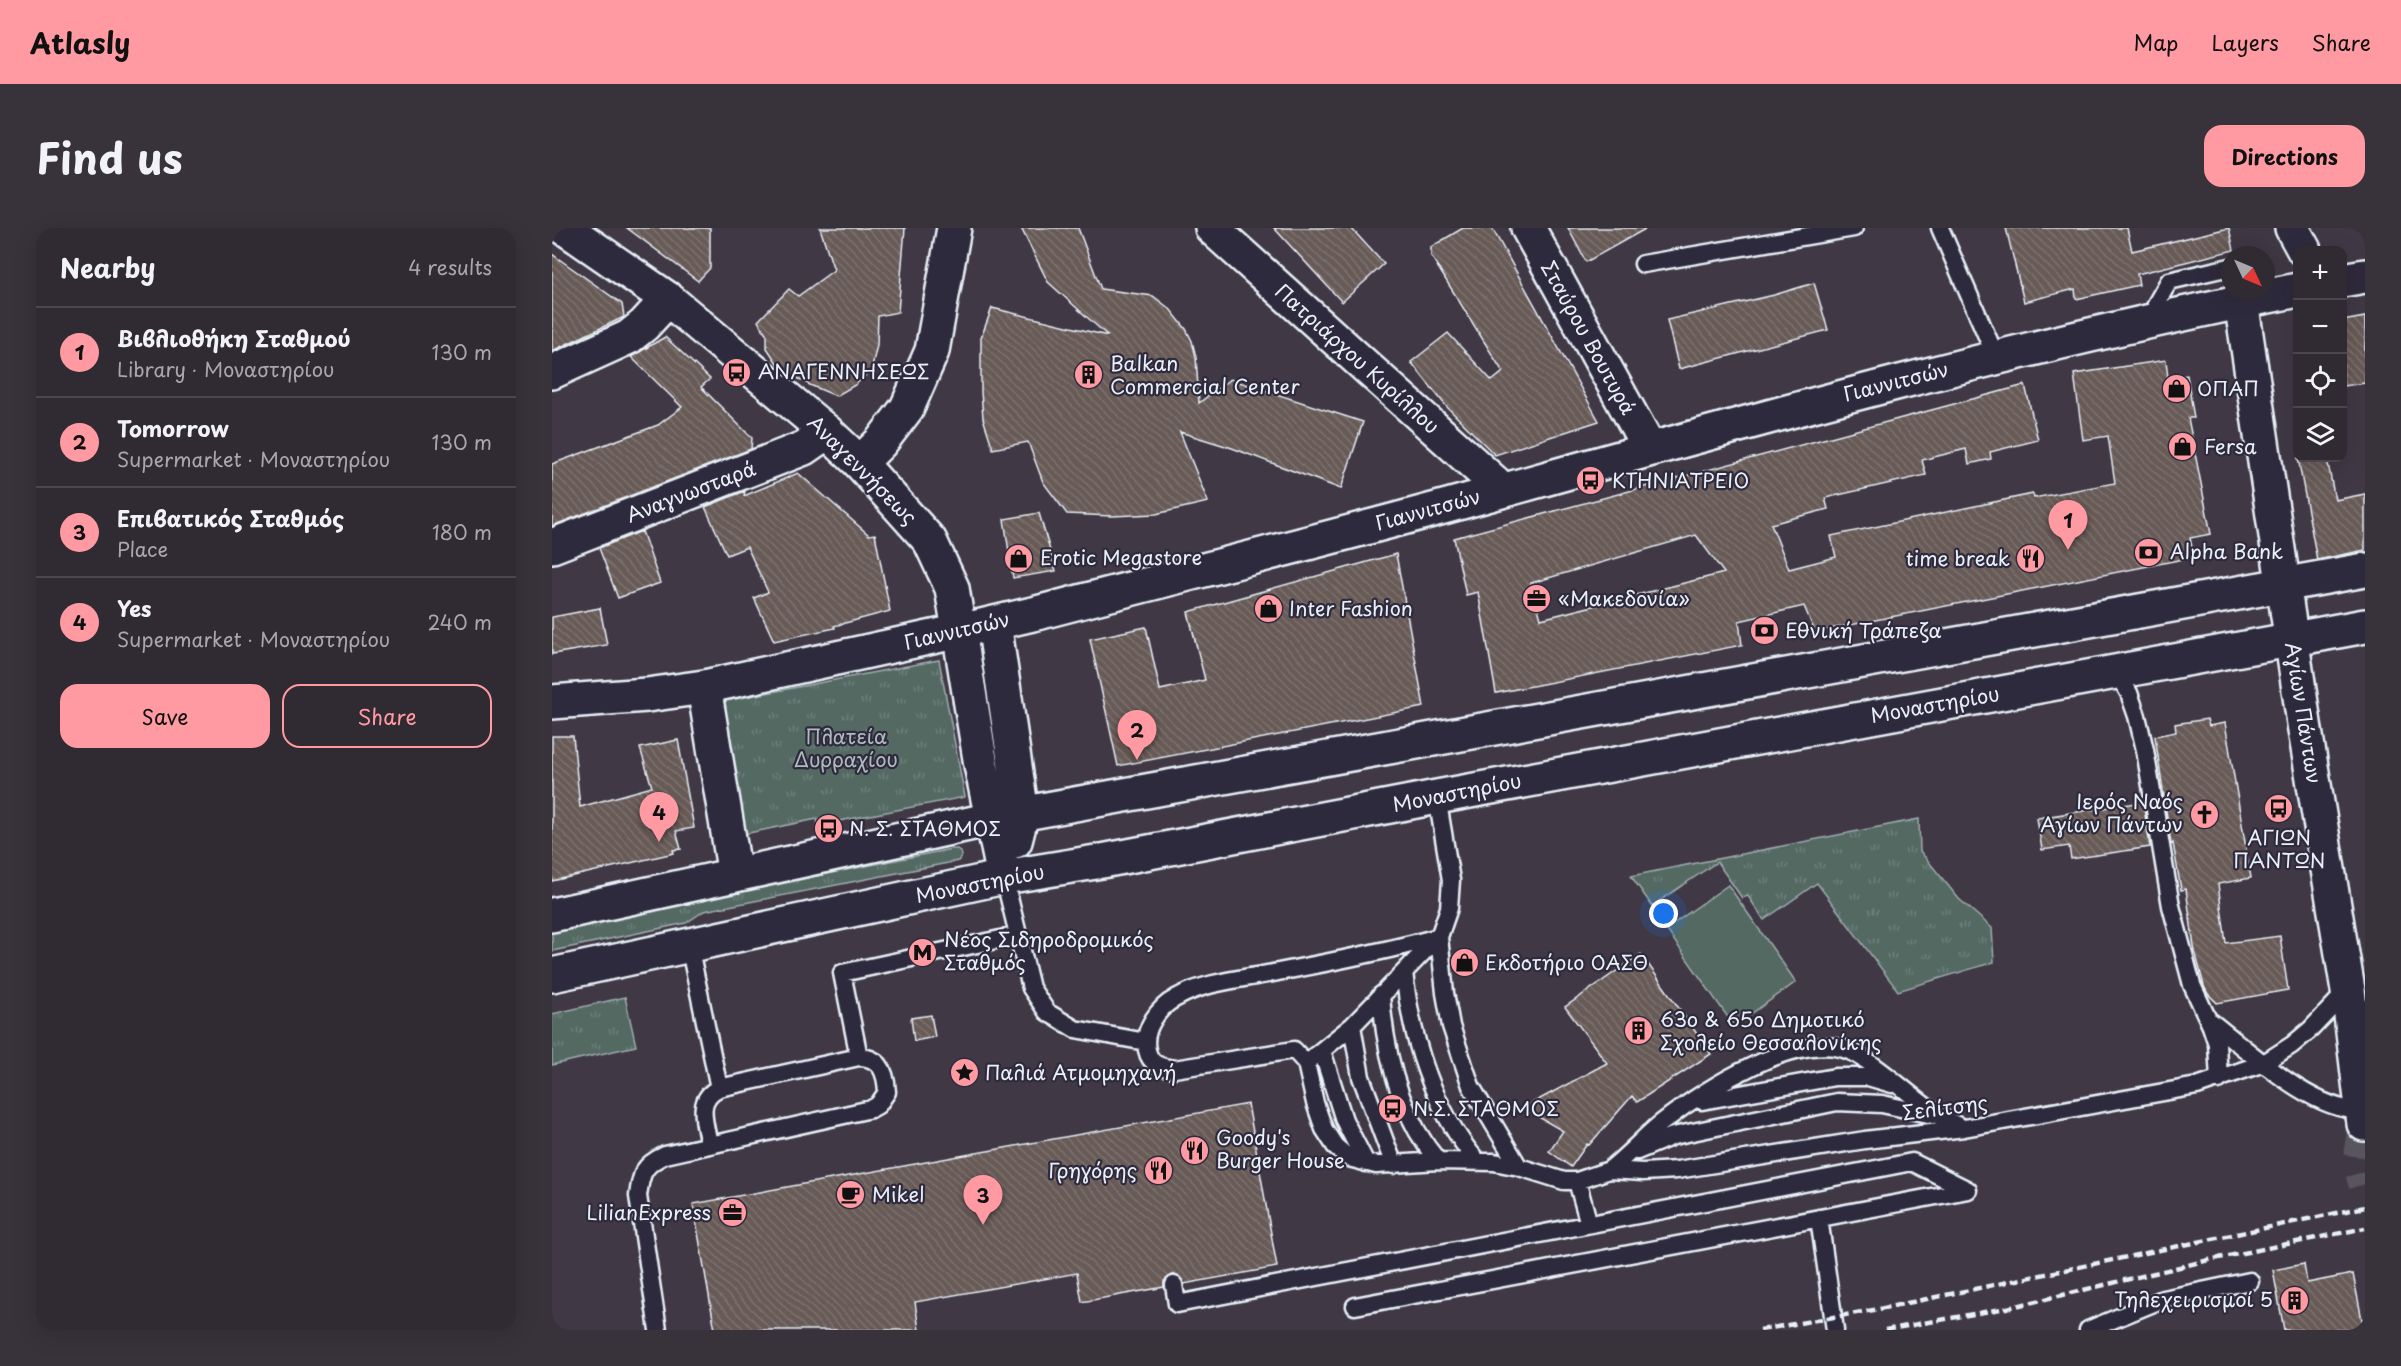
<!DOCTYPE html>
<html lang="en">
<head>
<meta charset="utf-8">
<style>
	:root { --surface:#302a33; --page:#38323b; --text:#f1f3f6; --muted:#a8a7ac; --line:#4b464e; --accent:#ff9aa2 }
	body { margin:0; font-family:"Playpen Sans",sans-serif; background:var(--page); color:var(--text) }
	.controls { position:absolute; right:18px; top:18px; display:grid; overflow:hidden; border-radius:12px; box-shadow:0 6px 24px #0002 }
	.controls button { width:54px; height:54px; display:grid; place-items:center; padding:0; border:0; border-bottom:2px solid var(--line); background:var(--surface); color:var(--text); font:30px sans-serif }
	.compass { position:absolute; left:1669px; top:18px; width:54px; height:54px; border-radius:50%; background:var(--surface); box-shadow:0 6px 24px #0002; rotate:134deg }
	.you { position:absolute; left:1112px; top:686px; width:21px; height:21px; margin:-15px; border:4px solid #fff; border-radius:50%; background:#1a73e8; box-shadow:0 0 0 9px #1a73e833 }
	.badge { display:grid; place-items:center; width:39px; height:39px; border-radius:50%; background:var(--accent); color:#111; font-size:20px; font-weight:700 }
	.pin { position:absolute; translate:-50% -50px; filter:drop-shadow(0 2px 3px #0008) }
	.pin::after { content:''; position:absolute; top:32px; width:21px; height:18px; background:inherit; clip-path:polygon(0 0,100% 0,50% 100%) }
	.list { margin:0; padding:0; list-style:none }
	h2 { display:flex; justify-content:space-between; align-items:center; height:78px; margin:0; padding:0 24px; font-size:26px }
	h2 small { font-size:20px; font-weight:400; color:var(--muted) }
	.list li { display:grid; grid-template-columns:39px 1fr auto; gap:18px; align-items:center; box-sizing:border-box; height:90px; padding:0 24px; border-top:2px solid var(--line) }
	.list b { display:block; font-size:22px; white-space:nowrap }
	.list p { margin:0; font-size:20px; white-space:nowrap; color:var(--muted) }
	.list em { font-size:20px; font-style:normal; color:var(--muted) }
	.actions { display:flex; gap:12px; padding:18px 24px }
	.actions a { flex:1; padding:14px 0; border:2px solid var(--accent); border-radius:18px; text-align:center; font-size:21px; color:var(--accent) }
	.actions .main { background:var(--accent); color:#111 }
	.icon { flex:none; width:33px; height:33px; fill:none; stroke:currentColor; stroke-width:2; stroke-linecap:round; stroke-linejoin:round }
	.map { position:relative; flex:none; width:1813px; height:1102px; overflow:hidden; border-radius:18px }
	header { display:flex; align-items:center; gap:36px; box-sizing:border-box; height:84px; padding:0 30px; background:var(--accent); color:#111 }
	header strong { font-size:28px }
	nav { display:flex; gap:33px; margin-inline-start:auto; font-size:21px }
	.intro { display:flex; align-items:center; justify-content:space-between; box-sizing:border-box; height:144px; padding:0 36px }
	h1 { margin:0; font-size:42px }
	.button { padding:15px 27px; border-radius:18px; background:var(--accent); color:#111; font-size:21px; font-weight:700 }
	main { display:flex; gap:36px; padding:0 36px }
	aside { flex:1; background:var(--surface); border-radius:18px; box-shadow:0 6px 24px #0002 }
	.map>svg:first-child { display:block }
</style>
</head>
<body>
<header>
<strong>Atlasly</strong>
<nav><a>Map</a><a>Layers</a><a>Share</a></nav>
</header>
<div class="intro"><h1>Find us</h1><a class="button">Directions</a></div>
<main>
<aside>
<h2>Nearby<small>4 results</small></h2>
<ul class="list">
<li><span class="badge">1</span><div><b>Βιβλιοθήκη Σταθμού</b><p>Library · Μοναστηρίου</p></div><em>130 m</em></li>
<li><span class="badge">2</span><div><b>Tomorrow</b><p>Supermarket · Μοναστηρίου</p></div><em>130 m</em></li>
<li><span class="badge">3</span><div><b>Επιβατικός Σταθμός</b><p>Place</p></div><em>180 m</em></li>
<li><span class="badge">4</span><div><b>Yes</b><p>Supermarket · Μοναστηρίου</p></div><em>240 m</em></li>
</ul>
<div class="actions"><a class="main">Save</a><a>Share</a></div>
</aside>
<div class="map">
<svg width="1813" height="1102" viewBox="0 0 1813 1102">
	<defs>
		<pattern id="grass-tufts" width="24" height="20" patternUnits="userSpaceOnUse" patternTransform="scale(1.5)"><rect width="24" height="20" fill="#546964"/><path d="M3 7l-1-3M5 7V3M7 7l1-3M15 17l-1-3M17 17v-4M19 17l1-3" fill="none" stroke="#6d7f7b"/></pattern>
		<pattern id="building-back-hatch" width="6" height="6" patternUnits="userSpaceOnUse" patternTransform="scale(1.5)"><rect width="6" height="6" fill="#675a56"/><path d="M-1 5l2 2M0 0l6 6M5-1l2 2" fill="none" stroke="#7d726f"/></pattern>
	</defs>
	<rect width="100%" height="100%" fill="#403844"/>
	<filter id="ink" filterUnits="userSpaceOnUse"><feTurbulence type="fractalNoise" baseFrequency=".0167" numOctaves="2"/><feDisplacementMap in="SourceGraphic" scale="12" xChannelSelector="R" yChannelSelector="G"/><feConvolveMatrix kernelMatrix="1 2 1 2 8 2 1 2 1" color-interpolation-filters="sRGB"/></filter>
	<g filter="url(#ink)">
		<!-- grass -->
		<path fill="url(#grass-tufts)" stroke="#9eadae" stroke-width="1.5" d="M387,432L413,569L266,597L265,591L182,608L157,476Z
			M1367,591L1368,623L1407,671L1440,700L1442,734L1346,763L1265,655L1212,692L1196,668L1190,670L1165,634L1100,678L1079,648Z
			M399,621H405L409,624L410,628L406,633L152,683L134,695L0,723V701Z
			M73,769L84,818L0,837V786Z"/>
		<!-- pitch -->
		<path fill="#546964" stroke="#9eadae" stroke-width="1.5" d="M1176,657L1244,754L1182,798L1114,701Z"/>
		<!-- building -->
		<path fill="url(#building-back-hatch)" stroke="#e8f1f8" stroke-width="1.5" fill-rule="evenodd" d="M75,0H158V40L146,53Z
			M268,0H353L346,84L326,88L325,117L319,143L303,157L284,168L258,157L229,141L215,120V107L206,93L237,61L246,68L282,42Z
			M469,0H526L549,61L601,68L618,81L634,101L640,113L644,129L647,175L678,151L811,194L789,261L680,220L628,204L656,274L604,286L560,288L515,286L491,254L476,214L441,221L431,190L429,164V110L440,80L556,108L496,54Z
			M722,0H799L832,36L790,74Z
			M911,0H940L1047,193L943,227L894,178L859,134L896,105L940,153L951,144L879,28V19Z
			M1016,0H1095L1034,34Z
			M1454,0H1575L1580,23L1677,0L1682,22L1585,46L1587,57L1524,71L1523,61L1472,74Z
			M0,26L70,76L72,89L0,123Z
			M1262,55L1276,102L1127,141L1115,92L1222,67Z
			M1813,89V155L1791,158V93Z
			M113,109L158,151L149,159L200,210L199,221L0,298V236L106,197L130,179L79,129Z
			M1614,132L1616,150L1635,147L1642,190H1636L1659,306L1638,310L1642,329L1263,404L1252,378L1187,393L1190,417L944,465L926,364L914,367L902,310L1473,157L1486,212L1438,224L1439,231L1417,236L1414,221L1370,232L1374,247L1273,270L1276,281L1219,296L1237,341L1284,329L1279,308L1481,266L1482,270L1563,255L1556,208L1531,212L1522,146ZM1144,307L1172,345L989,391L979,355Z
			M1746,230H1775L1783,272L1813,266V322L1765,332Z
			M246,245L317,307L323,306L338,383L282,398L283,400L222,413L202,370L216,364L195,319L175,327L153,279L193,263L192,268Z
			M487,285L504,343L461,350L452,291Z
			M90,303L108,355L66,370L47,320Z
			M844,326L872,479L566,538L538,411L594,399L608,462L653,452L636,384Z
			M48,380L55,417L0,426V389Z
			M1655,491L1657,498L1673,495L1699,650L1666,656L1674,715L1728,708L1736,762L1665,775L1656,766L1652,758L1642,719L1634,661L1629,662L1621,615L1619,616L1603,508L1624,504L1623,496Z
			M0,508H21L28,579L100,559L88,520L126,512L142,600L124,603L129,621L121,622L122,625L0,653Z
			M1591,574L1598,619L1519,631L1517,618L1490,622L1485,590Z
			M1089,726L1159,826L1085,874L1080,868L1037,917L1035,916L1019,939L997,923L1011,903L971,880L1055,835L1013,779Z
			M379,787L383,809L362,813L359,790Z
			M696,876L725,1039L632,1056L626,1047H620L612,1053V1059L530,1074L525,1045L363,1074L367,1102H163L141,976Z
			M1752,1036L1755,1055L1801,1046L1812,1102H1732L1721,1042Z"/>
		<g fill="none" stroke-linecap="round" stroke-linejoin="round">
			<!-- secondary-tunnel -->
			<path stroke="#59545f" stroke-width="33" stroke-dasharray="33 16" stroke-linecap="butt" d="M1812,896L1807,936L1813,956"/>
			<defs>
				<path id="lane" d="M1388,0L1444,129
					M1091,36L1302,0
					M1604,76L1617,53L1678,39
					M1565,444L1577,465L1585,488L1593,522L1619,678L1640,757L1659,798L1665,816L1667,852
					M885,569L899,652L897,680L887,709L893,765L899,798L919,858L967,939
					M452,649L479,760L495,784L523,801L594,814
					M887,709C833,723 780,734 726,744C693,751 654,753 624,770C607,779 590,801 595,822C598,837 609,839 622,841L742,822L754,835L763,875L772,901L783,918L797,930L824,937L886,933L942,934L967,939L1012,953H1025L1057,942L1091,944L1125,942L1313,912L1412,900L1645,858L1712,835L1740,817L1759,801L1796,762
					M137,717L167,860
					M852,744C859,810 881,881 925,933
					M829,767C833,825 848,888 886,933
					M1657,792C1695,821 1761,885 1810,882
					M800,798L809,849L842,937
					M770,823L792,892L814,935
					M307,829L290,745L467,707
					M754,835L800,798L885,710
					M1150,873L1283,849H1316L1340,856
					M1085,923L1121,908L1285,874L1330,876L1381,887
					M1057,942C1075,928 1090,911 1108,896C1149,864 1249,797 1302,825C1341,846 1369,883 1411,900
					M1025,953L1037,996
					M1267,990L1283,1102
					M622,1057L625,1076L1360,934L1416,962
					M803,1078L1416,962
					M106,1102L86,968C89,945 91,937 113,927L319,881L326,877L335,864C334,845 329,829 307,829L167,860C143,871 153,895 157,916
					M1536,1102L1611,1071L1698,1053"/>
				<path id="street" d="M660,0L951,262
					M1740,0L1752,22
					M0,144L77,109L92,97L116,71
					M308,235L329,214L355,180L380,123L402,0
					M0,318L252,220L275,204
					M152,459L183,647
					M0,474L95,467L152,459L408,403"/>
				<path id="secondary" d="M13,0L116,71L275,204L308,235L378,313L400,360L429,537L452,649
					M976,0L1097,220
					M1790,52L1813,48
					M1689,73L1753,502L1796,762L1812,896
					M442,395L470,586L463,613
					M408,403L485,385C641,344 798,306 953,262C1216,188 1478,115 1746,62"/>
				<path id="primary" d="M0,687L440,591L1813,342
					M0,747L452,649L550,633L885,569L1813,398"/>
			</defs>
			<!-- lane casing -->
			<use href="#lane" stroke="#e8f1f8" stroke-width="21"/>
			<!-- street casing -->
			<use href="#street" stroke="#e8f1f8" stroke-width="38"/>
			<!-- secondary casing -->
			<use href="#secondary" stroke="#e8f1f8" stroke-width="38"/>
			<!-- primary casing -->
			<use href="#primary" stroke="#e8f1f8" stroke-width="38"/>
			<!-- lane -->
			<use href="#lane" stroke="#2f2a3d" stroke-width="16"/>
			<!-- street -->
			<use href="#street" stroke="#2f2a3d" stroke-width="33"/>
			<!-- secondary -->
			<use href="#secondary" stroke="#2f2a3d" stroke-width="33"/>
			<!-- primary -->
			<use href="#primary" stroke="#2f2a3d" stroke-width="33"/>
			<!-- rail -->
			<path stroke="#e8f1f8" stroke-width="4.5" stroke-dasharray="9 4.5" stroke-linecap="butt" d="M1208,1102L1327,1081L1813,979
				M1333,1102L1460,1079L1657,1032L1813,1000"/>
		</g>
	</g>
	<!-- icons -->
	<defs>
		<symbol id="bus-disc" viewBox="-11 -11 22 22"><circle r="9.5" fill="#ff9aa2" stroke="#2f2a3d"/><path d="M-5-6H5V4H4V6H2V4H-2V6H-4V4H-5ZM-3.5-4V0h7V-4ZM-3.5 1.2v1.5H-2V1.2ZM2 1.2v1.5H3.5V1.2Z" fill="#111"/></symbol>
		<symbol id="building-disc" viewBox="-11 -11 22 22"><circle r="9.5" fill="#ff9aa2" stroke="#2f2a3d"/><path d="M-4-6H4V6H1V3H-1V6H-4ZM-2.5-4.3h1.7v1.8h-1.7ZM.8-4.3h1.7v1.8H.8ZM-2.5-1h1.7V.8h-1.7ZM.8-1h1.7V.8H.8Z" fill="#111"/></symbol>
		<symbol id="shop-disc" viewBox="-11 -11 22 22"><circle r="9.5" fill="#ff9aa2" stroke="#2f2a3d"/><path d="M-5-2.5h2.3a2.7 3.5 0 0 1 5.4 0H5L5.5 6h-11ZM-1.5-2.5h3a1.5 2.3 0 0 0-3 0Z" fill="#111"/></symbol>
		<symbol id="bank-disc" viewBox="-11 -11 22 22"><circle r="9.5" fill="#ff9aa2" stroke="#2f2a3d"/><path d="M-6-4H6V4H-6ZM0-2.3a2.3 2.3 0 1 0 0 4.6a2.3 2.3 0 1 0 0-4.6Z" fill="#111"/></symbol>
		<symbol id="restaurant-disc" viewBox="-11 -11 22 22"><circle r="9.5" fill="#ff9aa2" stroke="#2f2a3d"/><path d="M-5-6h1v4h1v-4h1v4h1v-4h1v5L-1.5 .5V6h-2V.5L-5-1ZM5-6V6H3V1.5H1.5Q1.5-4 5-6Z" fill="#111"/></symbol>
		<symbol id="office-disc" viewBox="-11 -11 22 22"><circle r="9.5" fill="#ff9aa2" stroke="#2f2a3d"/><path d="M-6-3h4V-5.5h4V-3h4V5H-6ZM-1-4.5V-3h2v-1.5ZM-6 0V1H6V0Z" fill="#111"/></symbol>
		<symbol id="church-disc" viewBox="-11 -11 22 22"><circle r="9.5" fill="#ff9aa2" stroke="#2f2a3d"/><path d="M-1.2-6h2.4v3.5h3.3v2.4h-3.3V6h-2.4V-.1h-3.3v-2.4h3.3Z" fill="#111"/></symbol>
		<symbol id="metro-disc" viewBox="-11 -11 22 22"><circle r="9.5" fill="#ff9aa2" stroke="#2f2a3d"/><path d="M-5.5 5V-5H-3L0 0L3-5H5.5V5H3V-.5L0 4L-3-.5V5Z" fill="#111"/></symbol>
		<symbol id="sight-disc" viewBox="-11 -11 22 22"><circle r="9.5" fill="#ff9aa2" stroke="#2f2a3d"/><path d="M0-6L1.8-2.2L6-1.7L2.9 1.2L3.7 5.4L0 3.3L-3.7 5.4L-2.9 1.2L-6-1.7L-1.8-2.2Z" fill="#111"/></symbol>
		<symbol id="cafe-disc" viewBox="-11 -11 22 22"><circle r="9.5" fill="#ff9aa2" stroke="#2f2a3d"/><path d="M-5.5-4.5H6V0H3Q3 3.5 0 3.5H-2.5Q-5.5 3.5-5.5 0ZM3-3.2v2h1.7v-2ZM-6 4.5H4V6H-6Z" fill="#111"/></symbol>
	</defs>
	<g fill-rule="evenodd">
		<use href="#bus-disc" x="168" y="128" width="33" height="33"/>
		<use href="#building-disc" x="520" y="130" width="33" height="33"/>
		<use href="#shop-disc" x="1608" y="144" width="33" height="33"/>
		<use href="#shop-disc" x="1614" y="202" width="33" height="33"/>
		<use href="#bus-disc" x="1022" y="236" width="33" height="33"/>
		<use href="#bank-disc" x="1580" y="308" width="33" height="33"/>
		<use href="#shop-disc" x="450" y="314" width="33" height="33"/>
		<use href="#restaurant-disc" x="1462" y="314" width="33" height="33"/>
		<use href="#office-disc" x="968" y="354" width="33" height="33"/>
		<use href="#shop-disc" x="700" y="364" width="33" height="33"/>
		<use href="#bank-disc" x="1196" y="386" width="33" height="33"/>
		<use href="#bus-disc" x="1710" y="564" width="33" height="33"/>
		<use href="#church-disc" x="1636" y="570" width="33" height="33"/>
		<use href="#bus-disc" x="260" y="584" width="33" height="33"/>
		<use href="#metro-disc" x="354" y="708" width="33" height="33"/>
		<use href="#shop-disc" x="896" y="718" width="33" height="33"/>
		<use href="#building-disc" x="1070" y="786" width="33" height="33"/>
		<use href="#sight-disc" x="396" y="828" width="33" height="33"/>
		<use href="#bus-disc" x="824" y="864" width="33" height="33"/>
		<use href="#restaurant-disc" x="626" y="906" width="33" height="33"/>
		<use href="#restaurant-disc" x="590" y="926" width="33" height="33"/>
		<use href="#cafe-disc" x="282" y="950" width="33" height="33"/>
		<use href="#office-disc" x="164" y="968" width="33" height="33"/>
		<use href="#building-disc" x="1726" y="1056" width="33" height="33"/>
	</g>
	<g text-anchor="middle" stroke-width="4.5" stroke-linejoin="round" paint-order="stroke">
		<!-- street labels -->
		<g font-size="20" fill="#e8f1f8" stroke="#2f2a3d">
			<text transform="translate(1036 110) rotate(61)" y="7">Σταύρου Βουτυρά</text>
			<text transform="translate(805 131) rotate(42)" y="7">Πατριάρχου Κυρίλλου</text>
			<text transform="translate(1344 154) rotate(-14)" y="7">Γιαννιτσών</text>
			<text transform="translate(310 242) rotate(45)" y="7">Αναγεννήσεως</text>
			<text transform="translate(139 264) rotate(-21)" y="7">Αναγνωσταρά</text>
			<text transform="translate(876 282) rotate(-15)" y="7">Γιαννιτσών</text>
			<text transform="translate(405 403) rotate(-13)" y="7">Γιαννιτσών</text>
			<text transform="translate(1383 477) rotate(-10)" y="7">Μοναστηρίου</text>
			<text transform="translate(1751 485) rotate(81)" y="7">Αγίων Πάντων</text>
			<text transform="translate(905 565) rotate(-11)" y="7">Μοναστηρίου</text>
			<text transform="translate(428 656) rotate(-11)" y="7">Μοναστηρίου</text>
			<text transform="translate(1393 880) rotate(-7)" y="7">Σελίτσης</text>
		</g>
		<!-- poi labels -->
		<g font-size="20" fill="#e8f1f8" stroke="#2f2a3d" text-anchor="start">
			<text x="558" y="143">Balkan<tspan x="558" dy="23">Commercial Center</tspan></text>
			<text x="206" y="151">ΑΝΑΓΕΝΝΗΣΕΩΣ</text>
			<text x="1645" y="168">ΟΠΑΠ</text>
			<text x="1652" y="226">Fersa</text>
			<text x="1060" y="260">ΚΤΗΝΙΑΤΡΕΙΟ</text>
			<text x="1618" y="331">Alpha Bank</text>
			<text x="488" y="337">Erotic Megastore</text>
			<text x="1458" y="338" text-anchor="end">time break</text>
			<text x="1006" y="378">«Μακεδονία»</text>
			<text x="737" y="388">Inter Fashion</text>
			<text x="1233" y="410">Εθνική Τράπεζα</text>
			<text x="1631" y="581" text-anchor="end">Ιερός Ναός<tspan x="1631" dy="23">Αγίων Πάντων</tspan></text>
			<text x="297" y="608">Ν. Σ. ΣΤΑΘΜΟΣ</text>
			<text x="1727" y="617" text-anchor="middle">ΑΓΙΩΝ<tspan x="1727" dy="23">ΠΑΝΤΩΝ</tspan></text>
			<text x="392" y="719">Νέος Σιδηροδρομικός<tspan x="392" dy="23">Σταθμός</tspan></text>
			<text x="933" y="742">Εκδοτήριο ΟΑΣΘ</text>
			<text x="1108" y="799">63ο &amp; 65o Δημοτικό<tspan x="1108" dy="23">Σχολείο Θεσσαλονίκης</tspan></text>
			<text x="433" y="852">Παλιά Ατμομηχανή</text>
			<text x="861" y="888">Ν.Σ. ΣΤΑΘΜΟΣ</text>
			<text x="664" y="917">Goody's<tspan x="664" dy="23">Burger House</tspan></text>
			<text x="585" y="950" text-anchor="end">Γρηγόρης</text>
			<text x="320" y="974">Mikel</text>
			<text x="159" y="992" text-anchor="end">LilianExpress</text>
			<text x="1721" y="1079" text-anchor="end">Τηλεχειρισμοί 5</text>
		</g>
		<!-- park labels -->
		<g font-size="20" fill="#adbbbd" stroke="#2f2a3d">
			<text x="294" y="516">Πλατεία<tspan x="294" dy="23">Δυρραχίου</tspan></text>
		</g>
	</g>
</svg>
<div class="controls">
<button>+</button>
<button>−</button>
<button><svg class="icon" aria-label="locate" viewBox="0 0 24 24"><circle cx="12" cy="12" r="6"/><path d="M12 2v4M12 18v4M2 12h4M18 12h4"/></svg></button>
<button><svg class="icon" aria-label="layers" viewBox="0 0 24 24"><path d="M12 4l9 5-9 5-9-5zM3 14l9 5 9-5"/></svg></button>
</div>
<svg class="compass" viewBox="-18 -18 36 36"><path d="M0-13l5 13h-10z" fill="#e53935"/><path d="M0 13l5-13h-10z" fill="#a8a7ac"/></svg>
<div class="you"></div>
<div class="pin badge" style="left:1516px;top:322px">1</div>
<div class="pin badge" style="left:585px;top:532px">2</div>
<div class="pin badge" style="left:431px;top:997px">3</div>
<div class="pin badge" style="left:107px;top:614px">4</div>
</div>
</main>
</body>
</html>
